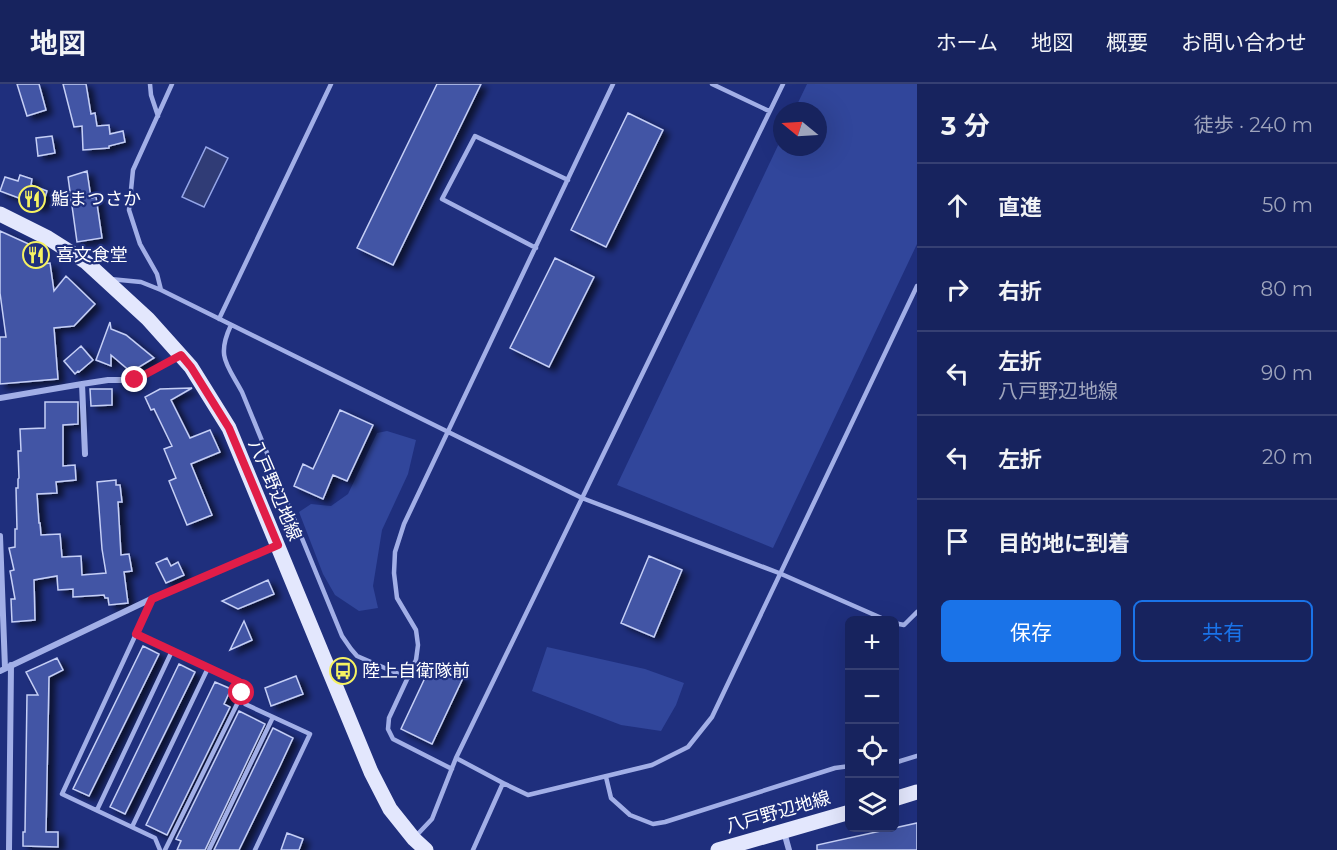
<!DOCTYPE html>
<html lang="ja">
<head>
<meta charset="utf-8">
<style>
	:root { --surface:#17235e; --page:#242f67; --text:#f1f3f6; --muted:#9ea4bc; --line:#364073; --accent:#1a73e8 }
	body { margin:0; font-family:Montserrat,"Noto Sans JP",sans-serif; background:var(--page); color:var(--text) }
	.controls { position:absolute; right:18px; bottom:18px; display:grid; overflow:hidden; border-radius:9px; box-shadow:0 6px 24px #0002 }
	.controls button { width:54px; height:54px; display:grid; place-items:center; padding:0; border:0; border-bottom:2px solid var(--line); background:var(--surface); color:var(--text); font:30px sans-serif }
	.compass { position:absolute; left:773px; top:18px; width:54px; height:54px; border-radius:50%; background:var(--surface); box-shadow:0 6px 24px #0002; rotate:288deg }
	.stop { position:absolute; width:18px; height:18px; margin:-14px; border:4px solid #e11d48; border-radius:50%; background:#fff }
	.stop.end { background:#e11d48; border-color:#fff; box-shadow:0 2px 6px #0008 }
	.list { margin:0; padding:0; list-style:none }
	h2 { display:flex; justify-content:space-between; align-items:center; height:78px; margin:0; padding:0 24px; font-size:26px }
	h2 small { font-size:20px; font-weight:400; color:var(--muted) }
	.list li { display:grid; grid-template-columns:39px 1fr auto; gap:18px; align-items:center; box-sizing:border-box; height:84px; padding:0 24px; border-top:2px solid var(--line) }
	.list b { display:block; font-size:22px; white-space:nowrap }
	.list p { margin:0; font-size:20px; white-space:nowrap; color:var(--muted) }
	.list em { font-size:20px; font-style:normal; color:var(--muted) }
	.actions { display:flex; gap:12px; padding:18px 24px }
	.actions a { flex:1; padding:14px 0; border:2px solid var(--accent); border-radius:9px; text-align:center; font-size:21px; color:var(--accent) }
	.actions .main { background:var(--accent); color:#fff }
	.icon { flex:none; width:33px; height:33px; fill:none; stroke:currentColor; stroke-width:2; stroke-linecap:round; stroke-linejoin:round }
	.map { position:relative; flex:none; width:917px; height:766px; overflow:hidden }
	header { display:flex; align-items:center; gap:36px; box-sizing:border-box; height:84px; padding:0 30px; background:var(--surface); border-bottom:2px solid var(--line) }
	header strong { font-size:28px }
	nav { display:flex; gap:33px; margin-inline-start:auto; font-size:21px }
	main { display:flex }
	aside { flex:1; background:var(--surface) }
	.map>svg:first-child { display:block }
</style>
</head>
<body>
<header>
<strong>地図</strong>
<nav><a>ホーム</a><a>地図</a><a>概要</a><a>お問い合わせ</a></nav>
</header>
<main>
<div class="map">
<svg width="917" height="766" viewBox="0 0 917 766">
	<defs>
		<filter id="shadow"><feDropShadow dx="6" dy="4" stdDeviation="3" flood-color="#0009"/></filter>
	</defs>
	<rect width="100%" height="100%" fill="#1f2f7d"/>
	<!-- green -->
	<path fill="#31469b" d="M807,0H917V160L773,464L617,401L782,53V63H818V27H794Z
		M387,347L416,356L408,390L382,446L373,502L378,524L359,527L335,511L323,490L299,428L311,420L331,422L348,410L377,349Z
		M547,563L645,585L684,599L676,621L661,647L621,641L532,607Z"/>
	<!-- water -->
	<path fill="#303c76" stroke="#95a6e9" stroke-width="1.5" d="M206,63L228,74L204,123L182,113Z"/>
	<!-- building -->
	<path fill="#4355a5" stroke="#c5cff6" stroke-width="1.5" filter="url(#shadow)" d="M17,0H39L46,26L27,32Z
		M63,0H86L91,30L95,29L97,42L109,41L110,50L123,47L125,58L109,62V64L83,66L82,42L74,43Z
		M437,0H481L393,181L357,164Z
		M628,29L663,46L606,163L571,146Z
		M52,52L55,69L38,72L36,54Z
		M87,87L91,114L96,113L102,154L77,158L68,93Z
		M20,91L32,95L31,101L47,107L42,123H37L27,119V117L0,107L5,93L18,97Z
		M0,147L42,166L35,181L50,179L54,207L66,192L95,220L74,242L54,244L58,295L0,300V253H6L0,209Z
		M555,174L594,193L549,283L510,264Z
		M110,238L111,245L126,251L154,274L131,288L111,271V282L96,276Z
		M81,262L93,276L79,288L78,287L75,290L64,277Z
		M192,304L171,316L190,354L210,346L220,368L191,380L212,431L187,441L169,397L176,394L164,365L172,362L154,325L151,326L145,313L160,305Z
		M90,305H112V321L91,322Z
		M45,318H78V340L63,341V382L75,381L76,396L56,398L57,409L37,410L39,439H40L41,451L60,450L62,473L81,472L82,491L106,489L102,465L97,398L116,396V401H120L122,418H118L121,471L129,470L132,487L124,488L128,519L109,521L108,514H105L104,511L73,513V505L58,506L57,492L34,496L35,536L12,538L11,515H15L10,487L14,486L9,464L15,463V445H17L16,404H18V395L19,394L18,367H21L20,345L45,344Z
		M340,326L373,341L347,397L333,391L323,415L294,402L303,380L313,385Z
		M649,472L682,486L654,553L621,539Z
		M167,474L171,482L178,478L184,491L166,499L156,479Z
		M268,496L274,510L238,525L222,517Z
		M244,537L252,556L230,566Z
		M143,562L159,570L89,712L73,705Z
		M57,574L63,586L49,593L46,748H58V763L23,762V748H25L27,611H38L26,588Z
		M432,579L463,594L432,660L401,645Z
		M179,580L195,588L125,730L110,723Z
		M296,592L303,610L271,622L265,604Z
		M215,598L231,605L224,620L230,623L167,751L146,741Z
		M239,627L265,640L205,766H177L181,757L176,755Z
		M273,644L293,654L280,682L239,766H214Z
		M917,739V766H817V761Z
		M287,749L303,755L299,766H281Z"/>
	<g fill="none" stroke-linecap="round" stroke-linejoin="round">
		<!-- lane -->
		<path stroke="#a2afe7" stroke-width="4.5" d="M150,0L151,11L158,32
			M712,0L769,27
			M536,164L442,115L475,52L568,96
			M110,195L141,198L161,206L582,414L779,489L886,536
			M161,206L157,190L140,160L129,126L133,86L172,0
			M219,235L331,0
			M231,241C216,273 227,280 242,308L342,552L351,565L357,572L408,594
			M894,539L904,541L917,528
			M136,550L151,515
			M456,674L503,699
			M894,679L917,672
			M452,685L393,655L388,645L389,634L416,576L418,561L416,546L397,514L394,489L395,468L404,440L613,0
			M606,693L611,714L630,731L653,740L665,738L835,684L850,682
			M97,726L172,567
			M132,743L208,584
			M415,753L432,735L456,674L783,0
			M160,766L155,754L62,710L136,550L239,598L245,620L310,650L255,766
			M165,766L242,610
			M209,766L273,633
			M473,766L503,699L528,711L652,681L688,663L712,633L917,202"/>
		<!-- street -->
		<path stroke="#a2afe7" stroke-width="6" d="M82,300L108,296H135L180,271
			M0,314L82,300L85,370
			M0,452L5,584
			M0,587L151,515L276,462
			M784,748L789,766
			M9,766L11,581"/>
		<!-- primary -->
		<path stroke="#e3e7fd" stroke-width="15" d="M0,130L48,154L86,178L148,235L191,283L229,344L371,688L390,725L414,755L426,766
			M894,715L917,708
			M718,766L850,728"/>
	</g>
	<g fill="none" stroke-linecap="round" stroke-linejoin="round">
		<!-- route -->
		<path stroke="#e11d48" stroke-width="8" d="M135,296L181,271L191,283L229,344L278,461L152,515L136,550L239,598L242,609"/>
	</g>
	<!-- icons -->
	<defs>
		<symbol id="restaurant-ring" viewBox="-11 -11 22 22"><circle r="9.5" fill="#1f2f7d" stroke="#f6f261" stroke-width="1.5"/><path d="M-5-6h1v4h1v-4h1v4h1v-4h1v5L-1.5 .5V6h-2V.5L-5-1ZM5-6V6H3V1.5H1.5Q1.5-4 5-6Z" fill="#f6f261"/></symbol>
		<symbol id="bus-ring" viewBox="-11 -11 22 22"><circle r="9.5" fill="#1f2f7d" stroke="#f6f261" stroke-width="1.5"/><path d="M-5-6H5V4H4V6H2V4H-2V6H-4V4H-5ZM-3.5-4V0h7V-4ZM-3.5 1.2v1.5H-2V1.2ZM2 1.2v1.5H3.5V1.2Z" fill="#f6f261"/></symbol>
	</defs>
	<g fill-rule="evenodd">
		<use href="#restaurant-ring" x="17" y="100" width="30" height="30"/>
		<use href="#restaurant-ring" x="21" y="156" width="30" height="30"/>
		<use href="#bus-ring" x="328" y="572" width="30" height="30"/>
	</g>
	<g text-anchor="middle" stroke-width="4.5" stroke-linejoin="round" paint-order="stroke">
		<!-- poi labels -->
		<g font-size="18" fill="#fff" stroke="#1f2f7d" text-anchor="start">
			<text x="51" y="121">鮨まつさか</text>
			<text x="56" y="177">喜文食堂</text>
			<text x="362" y="593">陸上自衛隊前</text>
		</g>
		<!-- street labels -->
		<g font-size="18" fill="#fff" stroke="#1f2f7d">
			<text transform="translate(275 406) rotate(67)" y="6">八戸野辺地線</text>
			<text transform="translate(778 728) rotate(-16)" y="6">八戸野辺地線</text>
		</g>
	</g>
</svg>
<div class="controls">
<button>+</button>
<button>−</button>
<button><svg class="icon" aria-label="locate" viewBox="0 0 24 24"><circle cx="12" cy="12" r="6"/><path d="M12 2v4M12 18v4M2 12h4M18 12h4"/></svg></button>
<button><svg class="icon" aria-label="layers" viewBox="0 0 24 24"><path d="M12 4l9 5-9 5-9-5zM3 14l9 5 9-5"/></svg></button>
</div>
<svg class="compass" viewBox="-18 -18 36 36"><path d="M0-13l5 13h-10z" fill="#e53935"/><path d="M0 13l5-13h-10z" fill="#9ea4bc"/></svg>
<div class="stop" style="left:242px;top:609px"></div>
<div class="stop end" style="left:135px;top:296px"></div>
</div>
<aside>
<h2>3 分<small>徒歩 · 240 m</small></h2>
<ul class="list">
<li><svg class="icon" aria-label="ahead" viewBox="0 0 24 24"><path d="M12 20V5M6 11l6-6 6 6"/></svg><div><b>直進</b></div><em>50 m</em></li>
<li><svg class="icon" aria-label="right" viewBox="0 0 24 24"><path d="M7 20v-9h11M14 6l5 5-5 5"/></svg><div><b>右折</b></div><em>80 m</em></li>
<li><svg class="icon" aria-label="left" viewBox="0 0 24 24"><path d="M17 20v-9H6M10 6l-5 5 5 5"/></svg><div><b>左折</b><p>八戸野辺地線</p></div><em>90 m</em></li>
<li><svg class="icon" aria-label="left" viewBox="0 0 24 24"><path d="M17 20v-9H6M10 6l-5 5 5 5"/></svg><div><b>左折</b></div><em>20 m</em></li>
<li><svg class="icon" aria-label="arrive" viewBox="0 0 24 24"><path d="M6 21V4h12l-3 4 3 4H6"/></svg><div><b>目的地に到着</b></div></li>
</ul>
<div class="actions"><a class="main">保存</a><a>共有</a></div>
</aside>
</main>
</body>
</html>
